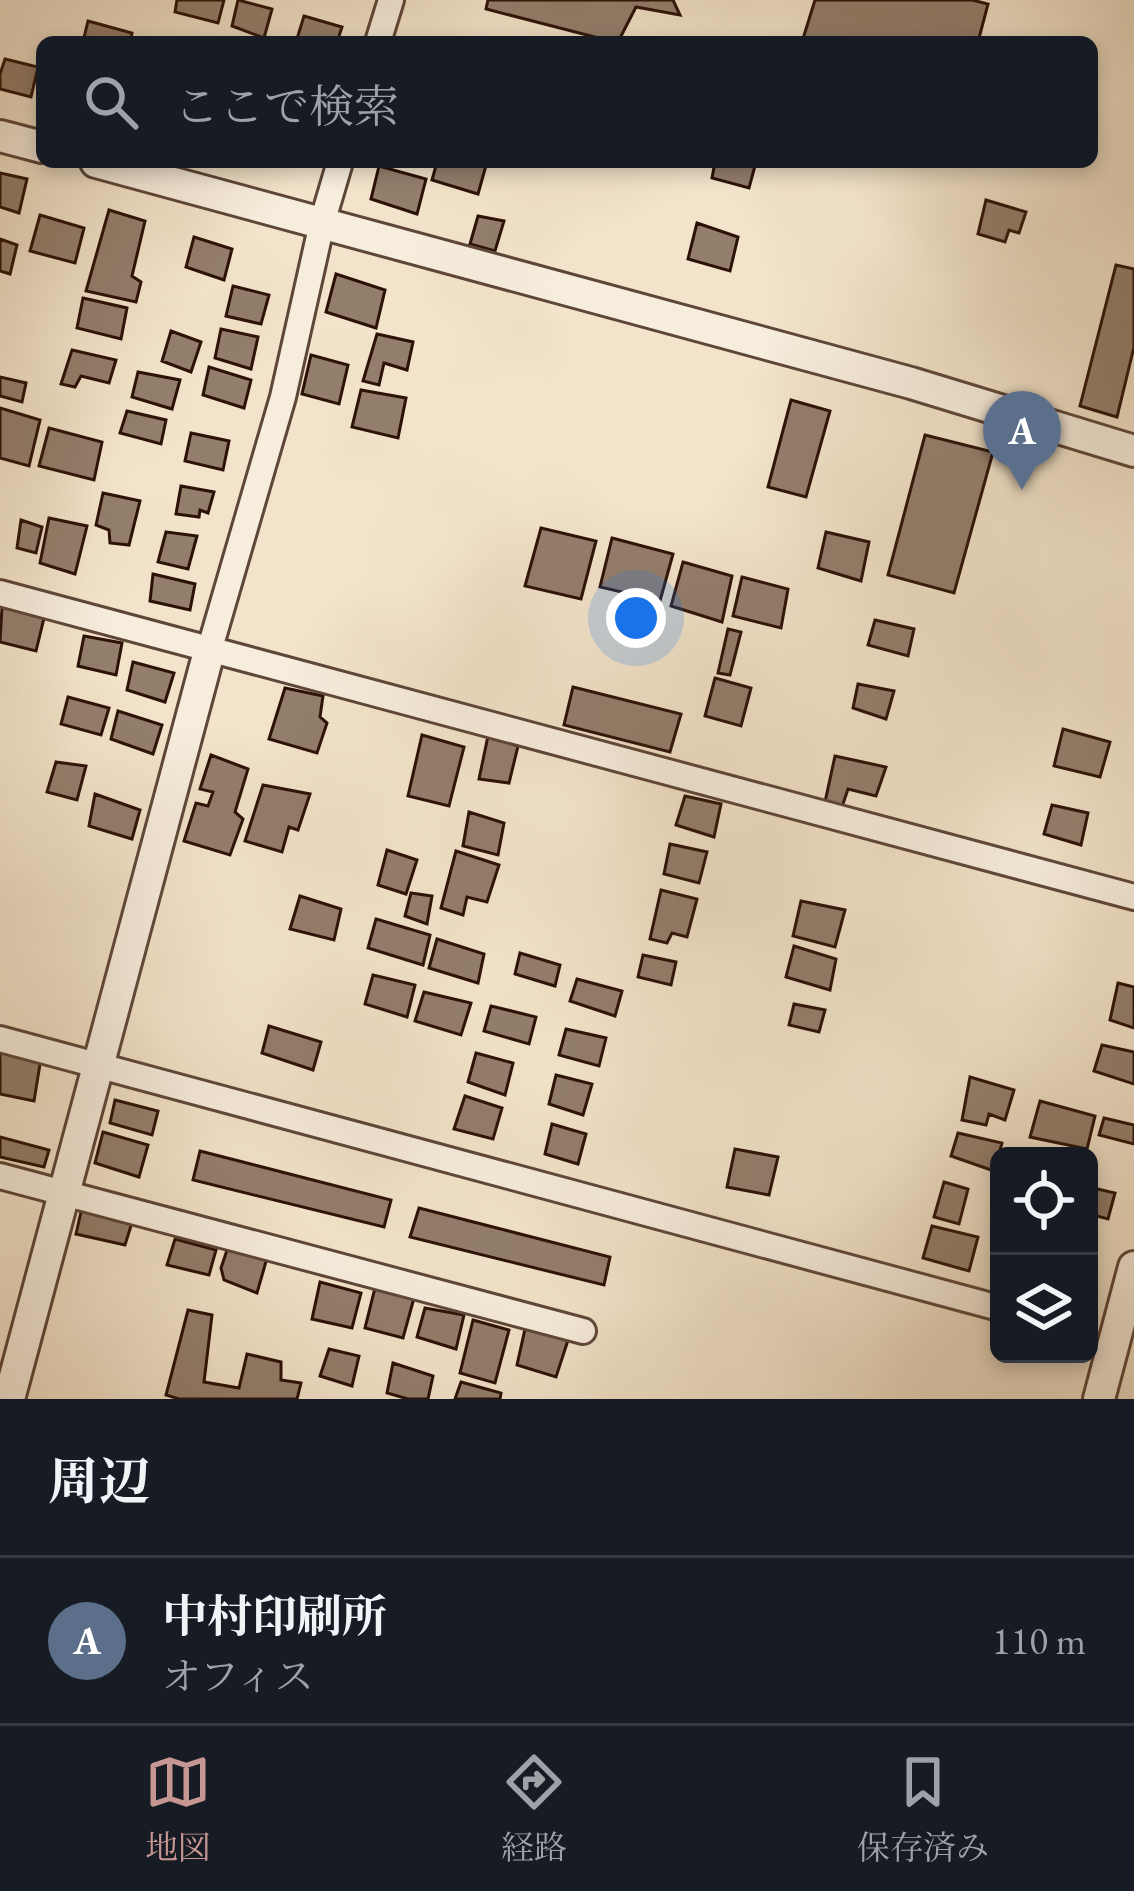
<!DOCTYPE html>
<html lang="ja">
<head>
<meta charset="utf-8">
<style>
	:root { --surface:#171b24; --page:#20242c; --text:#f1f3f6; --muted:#9ea1a6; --line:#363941; --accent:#c59692 }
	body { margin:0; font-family:"EB Garamond","Noto Serif JP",serif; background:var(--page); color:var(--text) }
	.controls { position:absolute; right:36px; bottom:36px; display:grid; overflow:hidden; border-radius:18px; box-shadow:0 6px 18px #0003 }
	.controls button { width:108px; height:108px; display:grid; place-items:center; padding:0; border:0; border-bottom:3px solid var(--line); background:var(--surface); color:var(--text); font:60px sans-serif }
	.you { position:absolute; left:636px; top:618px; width:42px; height:42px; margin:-30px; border:9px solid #fff; border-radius:50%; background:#1a73e8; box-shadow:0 0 0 18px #1a73e833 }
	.badge { display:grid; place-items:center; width:78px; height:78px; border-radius:50%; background:var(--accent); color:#fff; font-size:39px; font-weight:700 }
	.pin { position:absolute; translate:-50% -99px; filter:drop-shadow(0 3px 6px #0008) }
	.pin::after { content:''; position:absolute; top:63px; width:42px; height:36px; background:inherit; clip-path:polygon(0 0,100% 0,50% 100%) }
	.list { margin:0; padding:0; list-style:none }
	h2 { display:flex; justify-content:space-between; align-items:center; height:156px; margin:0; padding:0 48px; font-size:51px }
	h2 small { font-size:39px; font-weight:400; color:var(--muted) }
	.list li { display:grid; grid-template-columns:78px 1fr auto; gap:36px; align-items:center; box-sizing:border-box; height:168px; padding:0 48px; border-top:3px solid var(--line) }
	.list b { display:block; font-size:45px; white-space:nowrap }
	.list p { margin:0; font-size:39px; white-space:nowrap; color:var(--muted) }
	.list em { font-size:39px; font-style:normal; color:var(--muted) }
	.icon { flex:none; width:66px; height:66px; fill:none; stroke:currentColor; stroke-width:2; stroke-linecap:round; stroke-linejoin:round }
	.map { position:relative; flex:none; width:1134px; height:1399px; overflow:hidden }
	.search { position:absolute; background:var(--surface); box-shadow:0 6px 18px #0003; left:36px; right:36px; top:36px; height:132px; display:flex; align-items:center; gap:30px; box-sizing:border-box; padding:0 42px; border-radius:18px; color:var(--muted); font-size:45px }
	.sheet { height:324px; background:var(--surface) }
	nav { display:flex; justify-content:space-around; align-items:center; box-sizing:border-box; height:168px; border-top:3px solid var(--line); background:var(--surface); font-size:33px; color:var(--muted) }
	nav a { display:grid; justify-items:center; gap:6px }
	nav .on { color:var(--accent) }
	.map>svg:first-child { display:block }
</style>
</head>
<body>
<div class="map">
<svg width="1134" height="1399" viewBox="0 0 1134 1399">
	<rect width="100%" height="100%" fill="#f2e3ca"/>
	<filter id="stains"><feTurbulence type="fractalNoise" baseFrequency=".00167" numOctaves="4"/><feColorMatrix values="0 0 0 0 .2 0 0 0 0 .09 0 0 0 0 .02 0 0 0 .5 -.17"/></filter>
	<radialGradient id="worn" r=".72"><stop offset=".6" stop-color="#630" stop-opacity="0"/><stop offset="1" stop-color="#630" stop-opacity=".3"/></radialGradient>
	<!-- building -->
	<path fill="#937e6c" stroke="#2c1107" stroke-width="3" d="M177,0H224L218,23L175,12Z
		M238,0L272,9L264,38L232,26Z
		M488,0H673L680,15L636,7L618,42H614L486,9Z
		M815,0H972L988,4L978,42H802Z
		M304,16L342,27L337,42H296Z
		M88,21L132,33L130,42H83Z
		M5,59L38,67L31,97L0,89V74Z
		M437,162H487L478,194L432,180Z
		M715,162H756L749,188L712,178Z
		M379,166L426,179L417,214L371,199Z
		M0,173L27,179L19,213L0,207Z
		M986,200L1026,212L1019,233L1009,230L1005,242L978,234Z
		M109,210L145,221L132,276L141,282L136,302L86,291Z
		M40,215L84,228L75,263L30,251Z
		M478,216L504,221L495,251L470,244Z
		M697,223L738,237L730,271L688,259Z
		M194,237L232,249L224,280L186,267Z
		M0,239L17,245L10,274L0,271Z
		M1116,265L1134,269V347L1117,417L1080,406Z
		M336,274L385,290L376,328L326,312Z
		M233,286L269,295L261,324L226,316Z
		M83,298L127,308L121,339L77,328Z
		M221,329L258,337L251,369L215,358Z
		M171,331L201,342L191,372L162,361Z
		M377,334L413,342L407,370L384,363L379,385L363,381Z
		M72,350L116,360L109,383L81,376L75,387L61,384Z
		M311,355L348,365L339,404L302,394Z
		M209,367L251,380L244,408L203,395Z
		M138,372L180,380L172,409L132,397Z
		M0,377L26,383L22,402L0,396Z
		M361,390L406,398L398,438L352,427Z
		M791,400L830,411L806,497L768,487Z
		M0,408L40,420L29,466L0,458Z
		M127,411L166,420L161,444L120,433Z
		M49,428L102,442L94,480L39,466Z
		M191,433L229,441L223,470L185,461Z
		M925,435L993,452L954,593L888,575Z
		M181,486L214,492L208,513L200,510L199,517L176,514Z
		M103,493L140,501L129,545L110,543L109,530L96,525Z
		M49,518L87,526L75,574L40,563Z
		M21,520L42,527L36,553L17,548Z
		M541,528L596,541L581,599L525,586Z
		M166,532L197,536L188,569L158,562Z
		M826,532L869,542L861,581L818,568Z
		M612,538L673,554L660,601L600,587Z
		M683,562L732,576L722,622L671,606Z
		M153,574L195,584L190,610L150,601Z
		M742,577L788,589L781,628L733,616Z
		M2,607L44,618L36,651L0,642Z
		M875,620L914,629L908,656L868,645Z
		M728,629L741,632L730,675L718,673Z
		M84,636L122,643L116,675L78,666Z
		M133,662L174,673L165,702L127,690Z
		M715,678L751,688L741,726L705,716Z
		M858,684L894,691L886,719L853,708Z
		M573,687L681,714L670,752L564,725Z
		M285,688L323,696L320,717L327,723L317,753L269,739Z
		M68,697L109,708L101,735L61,724Z
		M118,711L162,725L153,754L111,739Z
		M1063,729L1110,742L1100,777L1054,766Z
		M422,735L464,747L449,806L408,796Z
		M488,736L518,746L509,783L479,779Z
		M211,755L248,769L235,812L243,819L230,855L184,841L196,803L208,806L213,792L200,789Z
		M835,756L886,767L876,796L848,789L842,807L825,802Z
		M56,762L86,766L77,800L47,792Z
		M263,785L310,794L298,830L289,827L282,852L245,841Z
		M95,794L140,810L132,839L89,826Z
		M685,796L721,804L714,837L676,825Z
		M1052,805L1088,813L1081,845L1044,834Z
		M469,812L504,823L498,855L463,846Z
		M670,844L707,852L699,883L664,874Z
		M387,850L417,860L406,894L378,885Z
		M456,851L499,865L487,902L467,897L463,915L441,908Z
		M661,890L697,899L687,937L672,933L667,943L650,939Z
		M411,893L432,896L427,924L405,916Z
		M300,896L341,909L334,940L290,929Z
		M801,901L845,910L835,947L793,936Z
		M376,919L430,935L423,965L368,948Z
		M437,939L484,954L478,983L429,968Z
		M794,946L836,959L830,990L786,977Z
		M520,953L560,965L555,986L515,974Z
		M643,955L676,962L671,985L638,977Z
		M373,975L415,985L407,1017L365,1004Z
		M577,979L622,991L615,1016L570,1001Z
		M1118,983L1134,987V1028L1110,1020Z
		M424,992L471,1003L461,1035L415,1021Z
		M794,1004L825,1010L819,1032L789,1025Z
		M491,1006L536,1017L529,1044L484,1031Z
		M269,1026L321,1042L313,1070L262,1053Z
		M566,1029L606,1038L599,1066L559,1055Z
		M1102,1045L1134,1052V1084L1094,1071Z
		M0,1047L41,1058L34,1101L0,1094Z
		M476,1053L513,1063L505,1095L468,1082Z
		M556,1075L592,1084L583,1115L549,1104Z
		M970,1077L1014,1090L1005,1120L989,1114L986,1125L962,1120Z
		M465,1096L502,1108L493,1139L454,1129Z
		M115,1100L158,1111L152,1135L110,1123Z
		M1040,1101L1095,1116L1087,1149L1030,1137Z
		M1104,1118L1134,1125V1144L1099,1135Z
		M552,1124L586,1134L578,1164L545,1154Z
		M103,1132L148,1145L139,1177L95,1163Z
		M958,1133L1002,1143L994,1171L951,1156Z
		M0,1137L49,1150L44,1167L0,1157Z
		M735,1149L778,1157L769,1195L727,1187Z
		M200,1151L391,1200L384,1227L193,1180Z
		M944,1182L968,1189L959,1224L934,1217Z
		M1089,1187L1115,1193L1108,1219L1089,1214Z
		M83,1203L134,1216L125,1245L76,1234Z
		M419,1208L610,1257L604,1285L410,1237Z
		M932,1226L978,1237L969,1271L923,1258Z
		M175,1239L216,1250L209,1275L167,1265Z
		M228,1247L267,1258L257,1293L224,1280L221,1268Z
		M320,1282L361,1293L352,1328L312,1319Z
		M376,1284L416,1291L403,1338L365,1328Z
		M425,1308L464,1315L456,1349L417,1337Z
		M188,1310L212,1315L204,1382L239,1388L247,1354L281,1362V1380L301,1383L297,1399H179L166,1395Z
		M473,1320L509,1330L495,1383L460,1373Z
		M527,1320L571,1331L556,1377L517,1365Z
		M329,1349L359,1356L352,1386L320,1376Z
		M393,1363L433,1376L428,1399H408L387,1393Z
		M461,1382L501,1393L500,1399H455Z"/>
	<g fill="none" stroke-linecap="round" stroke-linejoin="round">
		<defs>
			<path id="minor" d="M378,42L391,0
				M0,593L1134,897
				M210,648L283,397L322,223L340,162
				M0,1039L999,1308
				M0,1176L583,1331"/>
			<path id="tertiary" d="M0,136L42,147
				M96,162L911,383L1134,451
				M9,1399L210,648
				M1099,1399L1134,1267"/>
		</defs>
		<!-- minor casing -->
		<use href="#minor" stroke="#5e4638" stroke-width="30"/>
		<!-- tertiary casing -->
		<use href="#tertiary" stroke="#5e4638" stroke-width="36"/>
		<!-- minor -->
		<use href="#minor" stroke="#f7eddd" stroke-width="24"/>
		<!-- tertiary -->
		<use href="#tertiary" stroke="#f7eddd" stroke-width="30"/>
	</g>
	<rect width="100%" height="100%" filter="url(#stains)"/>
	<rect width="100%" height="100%" fill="url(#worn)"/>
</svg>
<div class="controls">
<button><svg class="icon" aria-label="locate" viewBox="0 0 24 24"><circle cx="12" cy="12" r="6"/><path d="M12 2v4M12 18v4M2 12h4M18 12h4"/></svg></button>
<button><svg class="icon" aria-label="layers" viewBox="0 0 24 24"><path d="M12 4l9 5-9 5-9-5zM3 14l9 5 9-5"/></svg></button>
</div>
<div class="you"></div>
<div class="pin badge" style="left:1022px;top:490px;background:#5c6f8a">A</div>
<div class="search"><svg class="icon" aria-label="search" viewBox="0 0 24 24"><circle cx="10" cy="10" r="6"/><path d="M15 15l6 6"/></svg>ここで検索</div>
</div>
<section class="sheet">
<h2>周辺<small></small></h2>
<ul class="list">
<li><span class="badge" style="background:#5c6f8a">A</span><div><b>中村印刷所</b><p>オフィス</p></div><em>110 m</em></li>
</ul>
</section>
<nav>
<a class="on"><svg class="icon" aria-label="map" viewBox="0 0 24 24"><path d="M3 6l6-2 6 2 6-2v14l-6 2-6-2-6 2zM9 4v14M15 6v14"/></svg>地図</a>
<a><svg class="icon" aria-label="directions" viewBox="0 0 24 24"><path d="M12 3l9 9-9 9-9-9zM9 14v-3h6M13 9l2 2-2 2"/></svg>経路</a>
<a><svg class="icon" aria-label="saved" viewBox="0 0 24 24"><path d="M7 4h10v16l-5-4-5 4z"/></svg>保存済み</a>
</nav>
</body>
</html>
